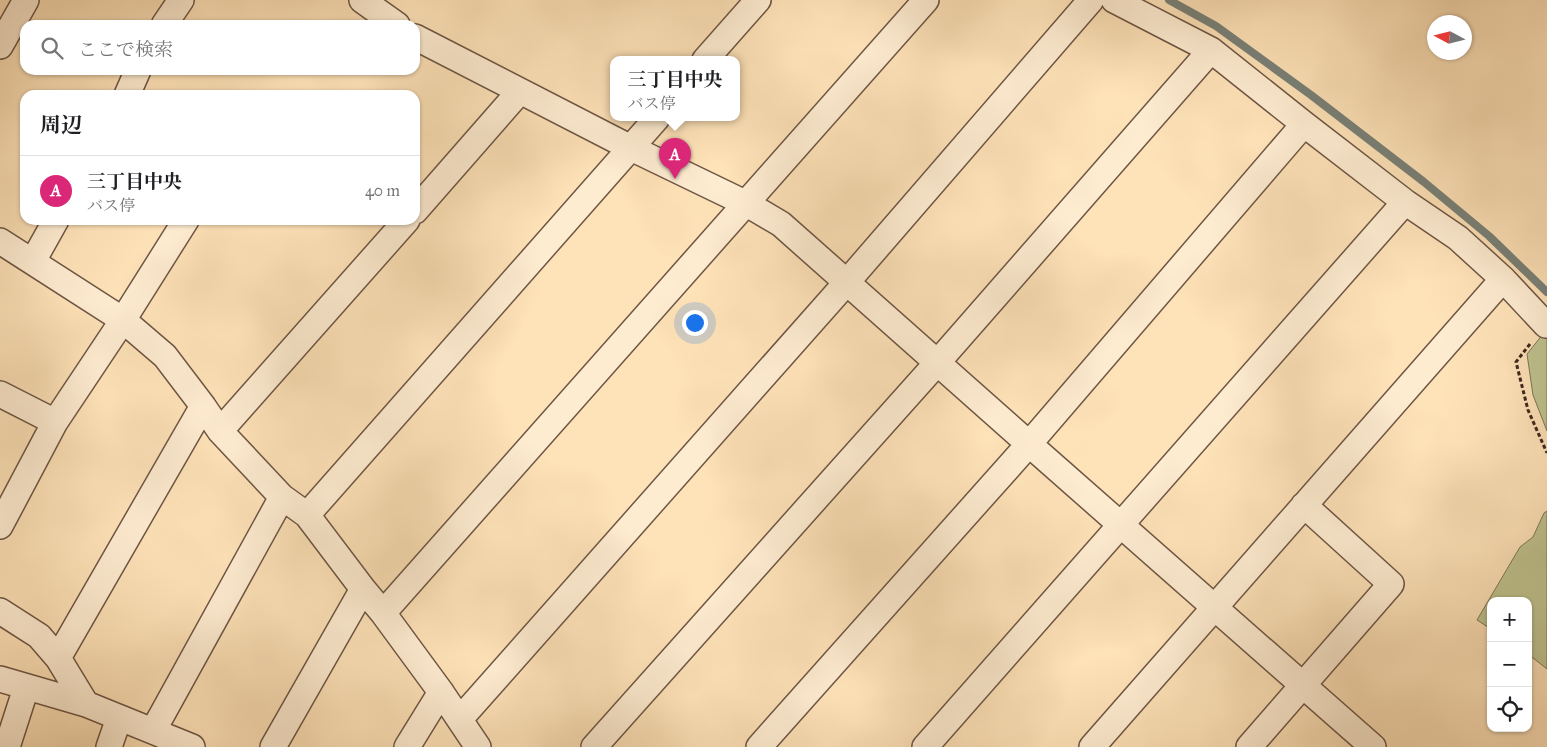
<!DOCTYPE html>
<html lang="ja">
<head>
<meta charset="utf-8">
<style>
	:root { --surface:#fff; --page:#f2f2f2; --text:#202124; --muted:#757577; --line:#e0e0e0; --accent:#db2777 }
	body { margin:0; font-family:"IM FELL Great Primer","Noto Serif JP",serif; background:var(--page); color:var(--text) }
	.controls { position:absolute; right:15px; bottom:15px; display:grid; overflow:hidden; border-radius:10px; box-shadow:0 1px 4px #0004 }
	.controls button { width:45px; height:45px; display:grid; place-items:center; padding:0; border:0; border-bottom:1px solid var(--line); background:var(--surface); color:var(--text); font:25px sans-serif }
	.compass { position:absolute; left:1427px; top:15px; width:45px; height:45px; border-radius:50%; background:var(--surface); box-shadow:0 1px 4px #0004; rotate:277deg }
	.you { position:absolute; left:694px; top:322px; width:18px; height:18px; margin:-12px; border:4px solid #fff; border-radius:50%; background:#1a73e8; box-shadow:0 0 0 8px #1a73e833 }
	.badge { display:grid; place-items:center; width:32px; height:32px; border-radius:50%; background:var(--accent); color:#fff; font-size:16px; font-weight:700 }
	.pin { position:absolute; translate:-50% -41px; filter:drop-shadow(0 1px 2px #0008) }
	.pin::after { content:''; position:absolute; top:26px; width:18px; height:15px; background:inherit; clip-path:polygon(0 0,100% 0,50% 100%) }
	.popup { position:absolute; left:610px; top:56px; width:130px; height:65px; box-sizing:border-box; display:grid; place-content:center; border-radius:10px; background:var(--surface); filter:drop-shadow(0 1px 4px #0005); font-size:16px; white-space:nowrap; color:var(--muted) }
	.popup b { font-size:19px; color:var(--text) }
	.popup::after { content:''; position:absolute; left:50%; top:100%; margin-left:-10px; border:10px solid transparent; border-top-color:var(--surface) }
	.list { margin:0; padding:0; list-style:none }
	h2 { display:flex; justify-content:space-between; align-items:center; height:65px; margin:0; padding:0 20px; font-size:21px }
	h2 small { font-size:16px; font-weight:400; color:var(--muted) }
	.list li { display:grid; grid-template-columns:32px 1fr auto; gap:15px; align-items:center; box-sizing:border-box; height:70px; padding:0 20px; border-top:1px solid var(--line) }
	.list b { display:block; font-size:19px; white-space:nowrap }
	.list p { margin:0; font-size:16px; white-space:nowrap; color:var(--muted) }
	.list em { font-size:16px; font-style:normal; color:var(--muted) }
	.icon { flex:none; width:28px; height:28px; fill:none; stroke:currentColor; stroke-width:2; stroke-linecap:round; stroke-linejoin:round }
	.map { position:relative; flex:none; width:1547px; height:747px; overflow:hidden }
	.search { position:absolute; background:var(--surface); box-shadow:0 1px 4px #0004; left:20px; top:20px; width:400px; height:55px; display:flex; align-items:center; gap:12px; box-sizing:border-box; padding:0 18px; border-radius:15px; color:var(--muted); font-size:19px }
	.panel { position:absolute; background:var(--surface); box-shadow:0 1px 4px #0004; left:20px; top:90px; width:400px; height:135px; border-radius:15px }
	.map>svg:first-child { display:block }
</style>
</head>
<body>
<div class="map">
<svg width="1547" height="747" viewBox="0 0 1547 747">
	<rect width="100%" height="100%" fill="#fee2b8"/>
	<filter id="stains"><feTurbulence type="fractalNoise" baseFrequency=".004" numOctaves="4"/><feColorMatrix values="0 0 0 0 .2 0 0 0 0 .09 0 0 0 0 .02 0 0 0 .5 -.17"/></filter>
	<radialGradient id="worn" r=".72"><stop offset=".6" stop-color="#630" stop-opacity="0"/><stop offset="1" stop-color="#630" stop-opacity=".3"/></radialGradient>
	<!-- green -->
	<path fill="#bfc38f" stroke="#7e7657" d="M1547,329V431L1533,395L1527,354Z
		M1547,511V669L1528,654V601H1491V629L1477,620L1520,547L1533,537L1544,513Z"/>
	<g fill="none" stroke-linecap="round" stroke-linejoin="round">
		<!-- stream -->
		<path stroke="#798178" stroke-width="8" d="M1169,0L1216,26L1311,95L1424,182L1489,236L1547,292"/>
		<defs>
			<path id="street" d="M362,0L397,25
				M1114,0L1211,50L1304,124L1405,202L1458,238L1503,279L1546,325
				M164,25L181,0
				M415,37L631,148L747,204L781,224L1029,444L1373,747
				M0,46L26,0
				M705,60L758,0
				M127,95L138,70
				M415,211L520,91
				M0,241L123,320L165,356L203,406L220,431L282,497L307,515L363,589L383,613L441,692L478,747
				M33,261L56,220
				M0,394L55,422
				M220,431L407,220
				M307,515L657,118
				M0,526L55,422L123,320L186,220
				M0,611L39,636L58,658L86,704
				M383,613L926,0
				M58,658L203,406
				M0,679L86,704L192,747
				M460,719L847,282L1091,0
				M153,731L282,497
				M7,747L26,688
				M109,747L119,718
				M273,747L363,589
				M407,747L441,692
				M594,747L937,363L1211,50
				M759,747L1029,444L1304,124
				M925,747L1405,202
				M1092,747L1503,279
				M1249,747L1391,584L1304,505"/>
		</defs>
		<!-- street casing -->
		<use href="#street" stroke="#6e5645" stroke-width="28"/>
		<!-- path -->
		<path stroke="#3e281f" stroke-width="3" stroke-dasharray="4 2.5" stroke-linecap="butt" d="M1530,344L1516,362L1528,410L1547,453"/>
		<!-- street -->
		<use href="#street" stroke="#feecd1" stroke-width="25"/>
	</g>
	<rect width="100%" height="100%" filter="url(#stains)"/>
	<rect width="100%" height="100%" fill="url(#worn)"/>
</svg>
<div class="controls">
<button>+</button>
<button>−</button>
<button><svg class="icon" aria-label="locate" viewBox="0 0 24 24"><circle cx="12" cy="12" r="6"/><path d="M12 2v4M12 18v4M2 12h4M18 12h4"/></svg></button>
</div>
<svg class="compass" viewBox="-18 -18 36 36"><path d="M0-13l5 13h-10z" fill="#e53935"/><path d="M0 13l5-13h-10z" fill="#757577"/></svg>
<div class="you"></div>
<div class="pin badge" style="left:675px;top:179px">A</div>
<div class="popup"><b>三丁目中央</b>バス停</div>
<div class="search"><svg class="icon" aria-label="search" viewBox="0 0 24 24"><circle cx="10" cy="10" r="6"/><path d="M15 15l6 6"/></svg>ここで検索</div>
<section class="panel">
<h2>周辺<small></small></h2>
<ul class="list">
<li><span class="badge">A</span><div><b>三丁目中央</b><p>バス停</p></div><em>40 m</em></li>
</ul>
</section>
</div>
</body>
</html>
